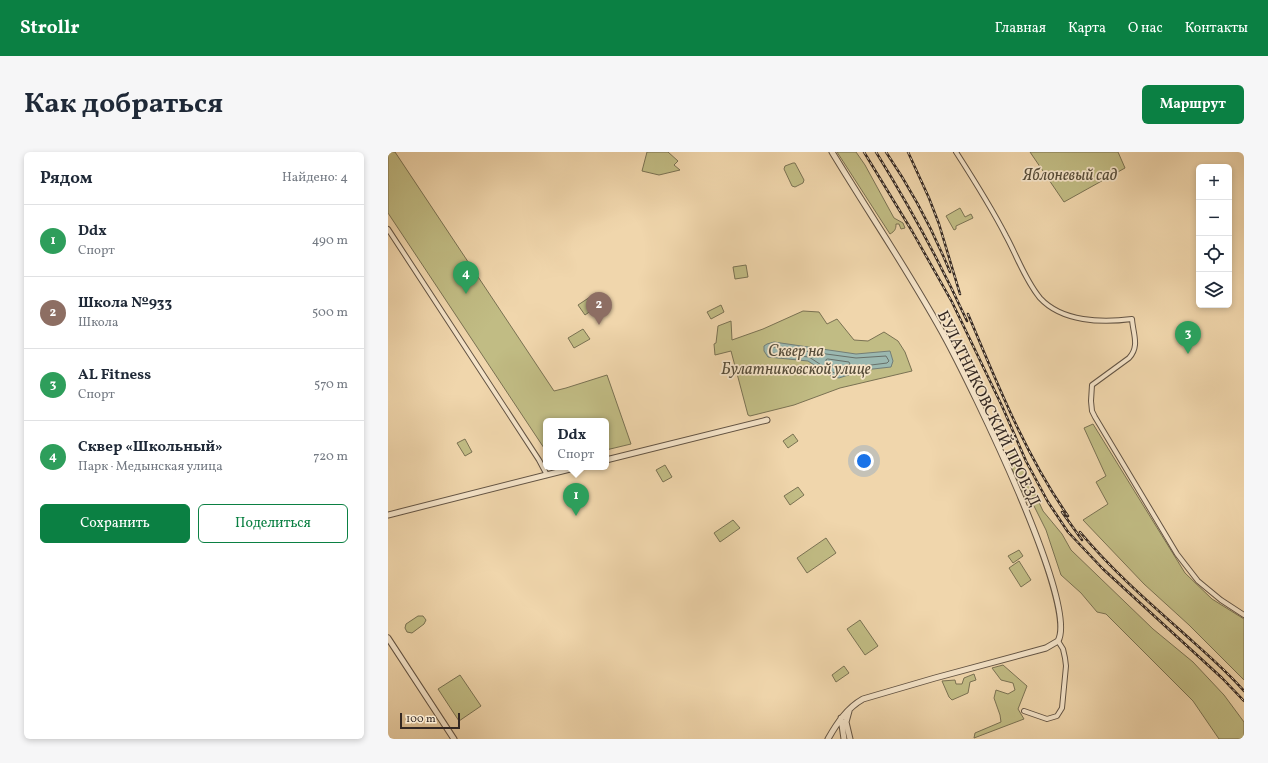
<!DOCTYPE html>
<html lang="ru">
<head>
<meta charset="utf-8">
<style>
	:root { --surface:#fff; --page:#f6f6f7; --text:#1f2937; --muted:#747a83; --line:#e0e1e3; --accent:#0b8043 }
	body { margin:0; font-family:Vollkorn,serif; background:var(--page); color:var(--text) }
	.controls { position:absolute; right:12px; top:12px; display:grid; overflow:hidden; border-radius:6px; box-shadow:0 2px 6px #0003 }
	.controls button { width:36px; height:36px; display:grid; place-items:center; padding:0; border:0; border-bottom:1px solid var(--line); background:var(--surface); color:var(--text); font:20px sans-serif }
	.scale { position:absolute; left:12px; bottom:10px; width:60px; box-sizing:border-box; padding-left:4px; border:2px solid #342822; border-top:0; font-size:11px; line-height:14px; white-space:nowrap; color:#342822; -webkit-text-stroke:3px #f5e4c9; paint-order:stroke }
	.you { position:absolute; left:476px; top:309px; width:14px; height:14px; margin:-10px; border:3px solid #fff; border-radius:50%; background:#1a73e8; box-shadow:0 0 0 6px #1a73e833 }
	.badge { display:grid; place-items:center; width:26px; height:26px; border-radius:50%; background:var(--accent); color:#fff; font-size:13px; font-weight:700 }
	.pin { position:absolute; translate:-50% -33px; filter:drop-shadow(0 1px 2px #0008) }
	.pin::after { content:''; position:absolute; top:21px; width:14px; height:12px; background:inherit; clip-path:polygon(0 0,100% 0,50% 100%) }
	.popup { position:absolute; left:155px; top:266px; width:66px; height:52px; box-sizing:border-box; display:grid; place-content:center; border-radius:6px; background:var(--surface); filter:drop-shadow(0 1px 3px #0005); font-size:13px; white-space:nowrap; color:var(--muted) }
	.popup b { font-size:15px; color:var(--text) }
	.popup::after { content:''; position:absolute; left:50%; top:100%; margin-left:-8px; border:8px solid transparent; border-top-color:var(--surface) }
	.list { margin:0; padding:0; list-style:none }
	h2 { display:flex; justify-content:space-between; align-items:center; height:52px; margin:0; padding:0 16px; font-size:17px }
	h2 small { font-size:13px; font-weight:400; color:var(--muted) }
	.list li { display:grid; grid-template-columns:26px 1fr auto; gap:12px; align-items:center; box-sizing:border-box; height:72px; padding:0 16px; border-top:1px solid var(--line) }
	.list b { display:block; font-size:15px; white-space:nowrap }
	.list p { margin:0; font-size:13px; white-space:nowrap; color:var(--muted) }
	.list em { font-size:13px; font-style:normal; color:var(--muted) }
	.actions { display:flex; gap:8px; padding:12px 16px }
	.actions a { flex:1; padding:9px 0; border:1px solid var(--accent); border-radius:6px; text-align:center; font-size:14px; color:var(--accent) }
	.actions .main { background:var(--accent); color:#fff }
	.icon { flex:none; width:22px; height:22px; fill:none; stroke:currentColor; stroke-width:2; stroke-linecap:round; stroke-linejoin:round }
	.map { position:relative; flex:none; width:856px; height:587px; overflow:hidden; border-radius:6px }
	header { display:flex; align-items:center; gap:24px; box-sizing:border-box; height:56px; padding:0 20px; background:var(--accent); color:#fff }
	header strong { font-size:19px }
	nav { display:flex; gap:22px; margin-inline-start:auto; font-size:14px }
	.intro { display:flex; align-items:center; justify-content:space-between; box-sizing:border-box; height:96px; padding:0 24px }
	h1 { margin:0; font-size:28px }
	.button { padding:10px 18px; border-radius:6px; background:var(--accent); color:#fff; font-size:14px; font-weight:700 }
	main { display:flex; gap:24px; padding:0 24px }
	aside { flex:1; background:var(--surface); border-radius:6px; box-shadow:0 2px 6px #0003 }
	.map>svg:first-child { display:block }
</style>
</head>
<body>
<header>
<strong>Strollr</strong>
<nav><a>Главная</a><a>Карта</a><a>О нас</a><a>Контакты</a></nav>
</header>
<div class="intro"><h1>Как добраться</h1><a class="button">Маршрут</a></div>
<main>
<aside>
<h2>Рядом<small>Найдено: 4</small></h2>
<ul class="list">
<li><span class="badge" style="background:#2e9e5b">1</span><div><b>Ddx</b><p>Спорт</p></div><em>490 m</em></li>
<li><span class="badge" style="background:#8d6e63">2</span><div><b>Школа №933</b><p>Школа</p></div><em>500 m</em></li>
<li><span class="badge" style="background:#2e9e5b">3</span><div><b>AL Fitness</b><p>Спорт</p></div><em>570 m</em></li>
<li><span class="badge" style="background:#2e9e5b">4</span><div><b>Сквер «Школьный»</b><p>Парк · Медынская улица</p></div><em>720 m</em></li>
</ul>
<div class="actions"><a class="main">Сохранить</a><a>Поделиться</a></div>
</aside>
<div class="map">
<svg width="856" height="587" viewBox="0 0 856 587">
	<rect width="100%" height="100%" fill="#f0d6ac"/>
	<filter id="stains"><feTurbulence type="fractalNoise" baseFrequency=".005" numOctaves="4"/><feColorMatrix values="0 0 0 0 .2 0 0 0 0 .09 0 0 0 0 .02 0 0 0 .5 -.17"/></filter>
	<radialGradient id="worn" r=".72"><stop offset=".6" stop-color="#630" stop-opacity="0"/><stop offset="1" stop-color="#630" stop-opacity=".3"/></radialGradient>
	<!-- green -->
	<path fill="#c1bc84" stroke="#7a7253" d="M0,0H7L166,239L178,236L219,223L243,292L218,298V269H158V299L0,61Z
		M259,0H280L290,9L286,13L292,18L271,23L254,19Z
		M449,0H468L477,13L506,66L515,71L517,76L513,77L511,72H508C508,77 507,79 502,82Z
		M642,0H730L737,16L676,50Z
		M405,11H407L416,28L415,31L407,35L404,34L396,17L397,14Z
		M572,56L577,65L583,62L585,66L568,74V77L566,78L558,64Z
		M358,113L360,125L347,127L345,115Z
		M208,141L214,151L197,163L190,153Z
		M333,153L336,160L323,167L319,160Z
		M415,159L431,160L439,172L449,167L466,188L480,189L496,180L510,189L517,200L524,219L452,236L406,253L362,264L360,263L343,199L327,203L326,192L328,191L330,174L343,169L344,188L375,177Z
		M195,177L202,187L186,196L180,186Z
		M705,272L797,421L824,447L856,467V528L801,473L756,432L695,368L720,352L708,330L718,324L696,276Z
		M405,282L410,289L400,296L395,289Z
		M77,287L84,300L77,304L69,291Z
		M626,297L655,359L674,382L683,398L765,477L805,510L836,543L856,570V587H831L805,549L718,462L709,460L693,441L673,423L658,378L646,354L640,351L616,301Z
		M277,313L284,325L275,330L268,318Z
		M410,335L416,343L402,353L396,344Z
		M345,368L352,376L332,390L326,381Z
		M438,386L448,401L419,421L409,406Z
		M631,398L635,404L625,411L620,404Z
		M631,409L643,428L633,435L621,416Z
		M30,464H35L38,468L36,472L24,481L19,480L17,476L18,472Z
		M472,468L490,494L477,503L459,477Z
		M615,513L639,534L630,557L636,567L586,586L587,581L613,570L612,563L606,546L608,538L620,542L627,538L625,531L613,528L604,516Z
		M456,514L461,521L448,530L444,523Z
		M586,522L588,528L582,530L580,541L564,548L561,545L554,529L567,528L568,532H574L576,526Z
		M72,523L93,554L71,569L50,537Z"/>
	<!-- water -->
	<path fill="#9bb8b0" stroke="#727e77" d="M386,190L468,202L502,199L505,209L503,215L476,218L451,226L443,224L420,209L380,205L376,199V194L379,192Z"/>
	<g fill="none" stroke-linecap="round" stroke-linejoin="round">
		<!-- shore -->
		<path stroke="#687069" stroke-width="1" d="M381,195H386L468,206L498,204L501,209L499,211L475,214L451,222L444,220L421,205L383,201L380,198Z
			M440,207L461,210L462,212C453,218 447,216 438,210V208Z"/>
		<defs>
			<path id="minor" d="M568,0C586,28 603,55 618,84C629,104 637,128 652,146C674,170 714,171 744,167C745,182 752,194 741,206L704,233L703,249L704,259L707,265L789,402L810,429L833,448L856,463
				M0,77L151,308L159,323
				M636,559L659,567L669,564L674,556L678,514L677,506L675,497L670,489"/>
			<path id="tertiary" d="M218,308L379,268
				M0,363L190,315
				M0,486L66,587
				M461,559L458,570L462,587
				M453,566L456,587
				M440,587C449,571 459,556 475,547L547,526L658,496L670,489C691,452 582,232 559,189C524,124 482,63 444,0"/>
		</defs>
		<!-- minor casing -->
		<use href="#minor" stroke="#635444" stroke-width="6"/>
		<!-- tertiary casing -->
		<use href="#tertiary" stroke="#635444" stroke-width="7"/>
		<!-- minor -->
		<use href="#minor" stroke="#f5e4c9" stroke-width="4"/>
		<!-- tertiary -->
		<use href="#tertiary" stroke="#f5e4c9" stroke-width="5"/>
		<defs>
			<path id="rail" d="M476,0L524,79L564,150L614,254L638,309L660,350L680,380L715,417L834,526L856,549
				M488,0C522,55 552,110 579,169
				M498,0C523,37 545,78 562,120
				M520,0L541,46L551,72L572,142
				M580,162C609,231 637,302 680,364
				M674,360L694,388
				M692,380C722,416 757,447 792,478C814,498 837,517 856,539"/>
		</defs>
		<!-- rail casing -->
		<use href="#rail" stroke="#342822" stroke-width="2.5"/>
		<!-- rail -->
		<use href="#rail" stroke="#f5e4c9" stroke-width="1" stroke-dasharray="3" stroke-linecap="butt"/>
	</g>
	<g text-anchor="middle" stroke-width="3.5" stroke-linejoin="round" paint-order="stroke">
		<!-- park labels -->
		<g font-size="16" font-style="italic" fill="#574d3a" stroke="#f5e4c9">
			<text x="682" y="28">Яблоневый сад</text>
			<text x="408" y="204">Сквер на<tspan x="408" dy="18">Булатниковской улице</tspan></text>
		</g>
		<!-- street labels -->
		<g font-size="16" fill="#342822" stroke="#f5e4c9">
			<text transform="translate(602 256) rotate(64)" y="6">БУЛАТНИКОВСКИЙ ПРОЕЗД</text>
		</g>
	</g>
	<rect width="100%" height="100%" filter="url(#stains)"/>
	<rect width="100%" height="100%" fill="url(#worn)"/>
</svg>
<div class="controls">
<button>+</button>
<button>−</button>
<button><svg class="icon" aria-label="locate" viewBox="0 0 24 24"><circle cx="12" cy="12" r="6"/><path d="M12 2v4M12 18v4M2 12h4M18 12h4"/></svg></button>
<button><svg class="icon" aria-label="layers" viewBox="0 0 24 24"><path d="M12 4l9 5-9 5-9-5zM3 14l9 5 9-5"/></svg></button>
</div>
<div class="scale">100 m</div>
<div class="you"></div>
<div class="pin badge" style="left:188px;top:364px;background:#2e9e5b">1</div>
<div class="popup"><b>Ddx</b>Спорт</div>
<div class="pin badge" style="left:211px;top:173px;background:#8d6e63">2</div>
<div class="pin badge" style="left:800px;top:202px;background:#2e9e5b">3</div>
<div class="pin badge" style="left:78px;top:142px;background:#2e9e5b">4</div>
</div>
</main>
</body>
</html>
